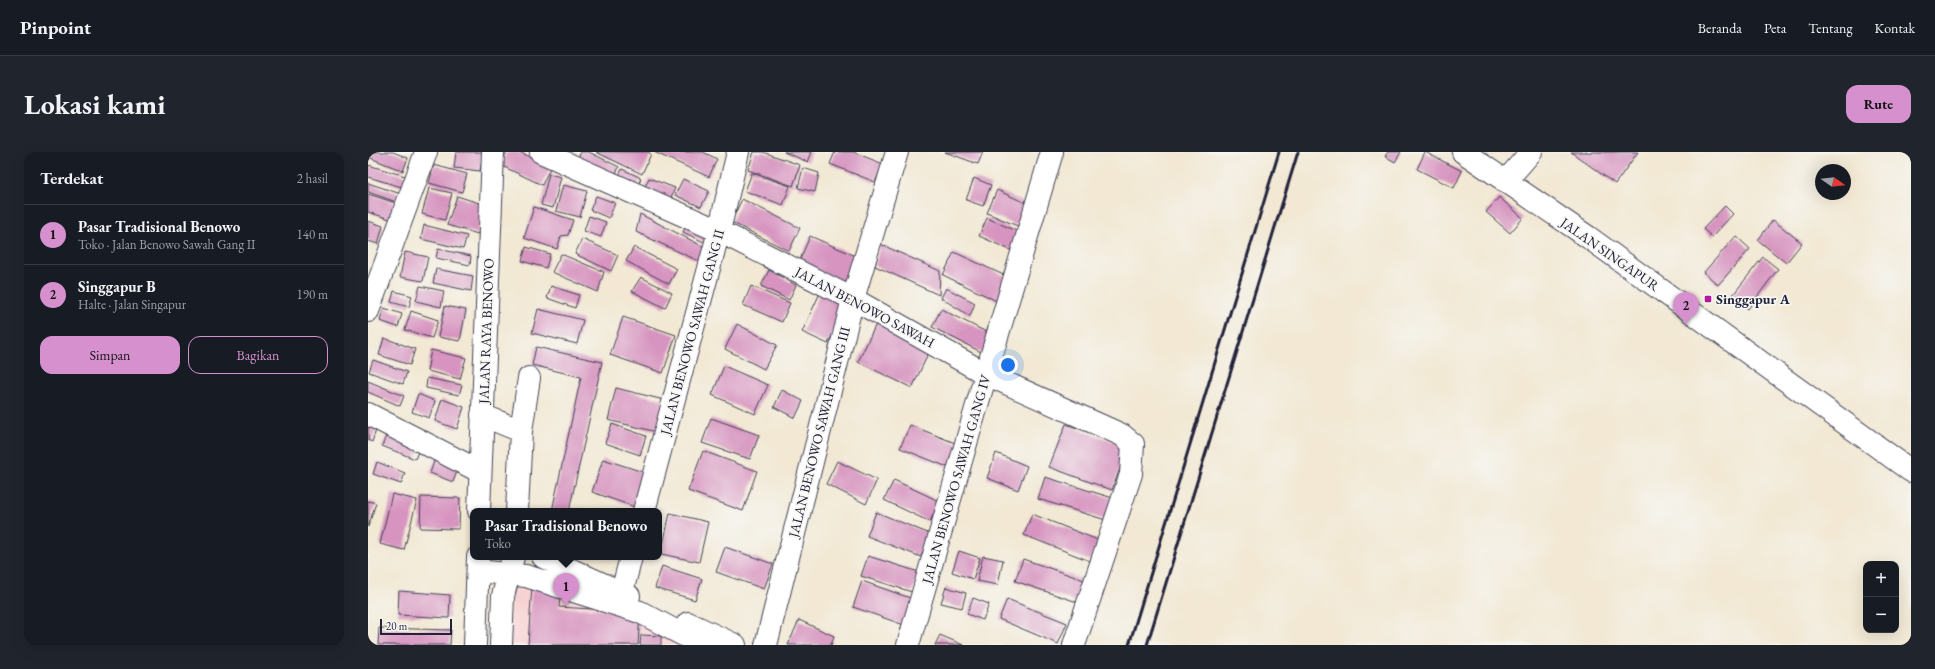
<!DOCTYPE html>
<html lang="id">
<head>
<meta charset="utf-8">
<style>
	:root { --surface:#171b24; --page:#20242c; --text:#f1f3f6; --muted:#9ea1a6; --line:#363941; --accent:#d690ce }
	body { margin:0; font-family:"EB Garamond",serif; background:var(--page); color:var(--text) }
	.controls { position:absolute; right:12px; bottom:12px; display:grid; overflow:hidden; border-radius:8px; box-shadow:0 4px 16px #0002 }
	.controls button { width:36px; height:36px; display:grid; place-items:center; padding:0; border:0; border-bottom:1px solid var(--line); background:var(--surface); color:var(--text); font:20px sans-serif }
	.compass { position:absolute; left:1447px; top:12px; width:36px; height:36px; border-radius:50%; background:var(--surface); box-shadow:0 4px 16px #0002; rotate:104deg }
	.scale { position:absolute; left:12px; bottom:10px; width:72px; box-sizing:border-box; padding-left:4px; border:2px solid #22223b; border-top:0; font-size:11px; line-height:14px; white-space:nowrap; color:#22223b; -webkit-text-stroke:3px #f6f6f2; paint-order:stroke }
	.you { position:absolute; left:640px; top:213px; width:14px; height:14px; margin:-10px; border:3px solid #fff; border-radius:50%; background:#1a73e8; box-shadow:0 0 0 6px #1a73e833 }
	.badge { display:grid; place-items:center; width:26px; height:26px; border-radius:50%; background:var(--accent); color:#111; font-size:13px; font-weight:700 }
	.pin { position:absolute; translate:-50% -33px; filter:drop-shadow(0 1px 2px #0008) }
	.pin::after { content:''; position:absolute; top:21px; width:14px; height:12px; background:inherit; clip-path:polygon(0 0,100% 0,50% 100%) }
	.popup { position:absolute; left:102px; top:356px; width:192px; height:52px; box-sizing:border-box; display:grid; place-content:center; border-radius:8px; background:var(--surface); filter:drop-shadow(0 1px 3px #0005); font-size:13px; white-space:nowrap; color:var(--muted) }
	.popup b { font-size:15px; color:var(--text) }
	.popup::after { content:''; position:absolute; left:50%; top:100%; margin-left:-8px; border:8px solid transparent; border-top-color:var(--surface) }
	.list { margin:0; padding:0; list-style:none }
	h2 { display:flex; justify-content:space-between; align-items:center; height:52px; margin:0; padding:0 16px; font-size:17px }
	h2 small { font-size:13px; font-weight:400; color:var(--muted) }
	.list li { display:grid; grid-template-columns:26px 1fr auto; gap:12px; align-items:center; box-sizing:border-box; height:60px; padding:0 16px; border-top:1px solid var(--line) }
	.list b { display:block; font-size:15px; white-space:nowrap }
	.list p { margin:0; font-size:13px; white-space:nowrap; color:var(--muted) }
	.list em { font-size:13px; font-style:normal; color:var(--muted) }
	.actions { display:flex; gap:8px; padding:12px 16px }
	.actions a { flex:1; padding:9px 0; border:1px solid var(--accent); border-radius:12px; text-align:center; font-size:14px; color:var(--accent) }
	.actions .main { background:var(--accent); color:#111 }
	.map { position:relative; flex:none; width:1543px; height:493px; overflow:hidden; border-radius:12px }
	header { display:flex; align-items:center; gap:24px; box-sizing:border-box; height:56px; padding:0 20px; background:var(--surface); border-bottom:1px solid var(--line) }
	header strong { font-size:19px }
	nav { display:flex; gap:22px; margin-inline-start:auto; font-size:14px }
	.intro { display:flex; align-items:center; justify-content:space-between; box-sizing:border-box; height:96px; padding:0 24px }
	h1 { margin:0; font-size:28px }
	.button { padding:10px 18px; border-radius:12px; background:var(--accent); color:#111; font-size:14px; font-weight:700 }
	main { display:flex; gap:24px; padding:0 24px }
	aside { flex:1; background:var(--surface); border-radius:12px; box-shadow:0 4px 16px #0002 }
	.map>svg:first-child { display:block }
</style>
</head>
<body>
<header>
<strong>Pinpoint</strong>
<nav><a>Beranda</a><a>Peta</a><a>Tentang</a><a>Kontak</a></nav>
</header>
<div class="intro"><h1>Lokasi kami</h1><a class="button">Rute</a></div>
<main>
<aside>
<h2>Terdekat<small>2 hasil</small></h2>
<ul class="list">
<li><span class="badge">1</span><div><b>Pasar Tradisional Benowo</b><p>Toko · Jalan Benowo Sawah Gang II</p></div><em>140 m</em></li>
<li><span class="badge">2</span><div><b>Singgapur B</b><p>Halte · Jalan Singapur</p></div><em>190 m</em></li>
</ul>
<div class="actions"><a class="main">Simpan</a><a>Bagikan</a></div>
</aside>
<div class="map">
<svg width="1543" height="493" viewBox="0 0 1543 493">
	<rect width="100%" height="100%" fill="#f6f6f2"/>
	<filter id="ink" filterUnits="userSpaceOnUse"><feTurbulence type="fractalNoise" baseFrequency=".025" numOctaves="2"/><feDisplacementMap in="SourceGraphic" scale="8" xChannelSelector="R" yChannelSelector="G"/><feConvolveMatrix kernelMatrix="1 2 1 2 8 2 1 2 1" color-interpolation-filters="sRGB"/></filter>
	<filter id="wash" filterUnits="userSpaceOnUse"><feTurbulence type="fractalNoise" baseFrequency=".012" numOctaves="4" result="noise"/><feDisplacementMap in="SourceGraphic" scale="16" xChannelSelector="R" yChannelSelector="G"/><feGaussianBlur stdDeviation="0.9" result="paint"/><feColorMatrix in="noise" values="0 0 0 0 0 0 0 0 0 0 0 0 0 0 0 0 0 1.4 0 .05"/><feComposite in="paint" operator="in"/></filter>
	<g filter="url(#wash)">
		<rect width="100%" height="100%" fill="#f2e8d3"/>
		<!-- built -->
		<path fill="#f7cfd0" d="M143,411L345,493H141Z"/>
		<g id="blocks">
			<!-- building -->
			<path fill="#d794c0" d="M0,0H25L40,6L35,19L0,5Z
				M88,0H115L112,19L86,16Z
				M139,0H151L183,14L174,33L132,13Z
				M213,0H221L251,15L244,30L207,11Z
				M228,0H280L283,2L274,22Z
				M286,0H335L349,7L341,25Z
				M386,0H395L432,13L425,34L380,18Z
				M416,0H444L440,10Z
				M467,0H485L515,12L507,30L462,12Z
				M577,0H615L610,12Z
				M1020,0H1033L1027,10L1017,4Z
				M1057,0L1094,19L1086,36L1049,17Z
				M1203,0H1270L1247,32Z
				M0,13L47,27L44,38L0,25Z
				M66,13L99,22L94,40L61,31Z
				M435,16L451,21L447,40L430,36Z
				M254,17L273,26L268,38L248,30Z
				M384,21L422,34L415,53L377,39Z
				M181,22L193,25L185,56L173,53Z
				M281,26L307,36L301,50L275,39Z
				M606,26L623,33L615,54L598,48Z
				M315,27L341,39L333,55L307,43Z
				M0,31L39,44L37,53L0,40Z
				M195,33L219,39L212,65L188,59Z
				M61,36L84,41L77,68L54,62Z
				M629,38L662,53L652,75L619,61Z
				M0,42L37,54L31,70L0,60Z
				M89,44L114,52L110,82L79,73Z
				M228,44L247,51L241,66L222,58Z
				M1131,45L1155,66L1142,81L1118,60Z
				M374,47L432,76L421,99L363,70Z
				M1357,54L1365,62L1344,85L1335,77Z
				M166,55L205,68L200,83L193,84L189,97L156,86Z
				M272,62L340,97L335,111L268,80Z
				M221,64L238,70L233,85L216,79Z
				M619,66L655,82L647,100L611,84Z
				M321,67L345,77L338,91L315,80Z
				M1405,68L1434,91L1418,111L1390,88Z
				M0,69L15,74L10,92L0,89Z
				M56,73L99,84L95,97L53,87Z
				M442,84L490,105L479,131L431,110Z
				M1368,84L1382,97L1350,133L1336,120Z
				M214,87L250,103L243,119L207,102Z
				M512,92L572,119L571,143L507,114Z
				M158,95L182,102L178,116L154,109Z
				M266,95L309,117L301,132L258,109Z
				M70,97L103,104L102,113L68,106Z
				M37,100L60,105L55,129L32,125Z
				M586,100L644,127L633,151L575,123Z
				M193,102L236,120L230,140L184,120Z
				M1395,105L1410,117L1380,157L1364,144Z
				M68,117L105,124L103,139L65,131Z
				M401,118L428,133L421,148L393,134Z
				M273,125L304,141L297,156L264,139Z
				M52,134L76,139L73,155L48,149Z
				M183,134L211,143L207,156L179,146Z
				M383,134L422,151L414,170L375,153Z
				M578,136L607,151L602,164L573,146Z
				M26,139L44,144L41,155L23,150Z
				M452,141L478,153L460,192L434,180Z
				M77,154L98,158L92,189L70,185Z
				M16,156L34,162L30,175L12,169Z
				M170,157L215,168L209,192L164,181Z
				M573,157L628,185L619,203L564,175Z
				M43,159L70,168L64,186L37,178Z
				M255,165L308,183L295,221L242,203Z
				M509,170L563,196L544,236L490,210Z
				M369,172L409,193L396,217L357,197Z
				M16,186L47,197L42,213L11,203Z
				M168,195L234,210L201,359H184L213,225L164,213Z
				M63,198L98,206L92,227L59,219Z
				M5,208L39,220L35,232L1,220Z
				M356,214L400,233L387,262L344,243Z
				M59,226L94,233L91,243L58,236Z
				M0,229L36,244L32,254L0,240Z
				M248,236L296,248L289,280L240,268Z
				M414,238L435,249L427,266L406,255Z
				M50,242L67,249L61,266L44,260Z
				M74,247L96,255L89,277L67,269Z
				M343,266L391,283L382,307L334,291Z
				M0,272L9,275L4,290L0,288Z
				M244,272L278,284L272,303L237,291Z
				M698,272L760,295L744,338L681,315Z
				M542,273L592,293L582,316L532,296Z
				M19,282L52,295L47,307L14,294Z
				M335,299L389,319L375,359L320,339Z
				M628,301L659,314L650,338L619,326Z
				M68,304L91,314L85,330L62,321Z
				M235,307L278,321L267,355L224,340Z
				M469,309L509,328L498,352L458,332Z
				M9,310L37,321L33,332L5,322Z
				M677,325L748,347L741,369L670,347Z
				M526,328L571,349L562,370L516,348Z
				M24,342L49,348L36,398L12,392Z
				M53,345L92,346L91,377L52,376Z
				M0,349L8,351L0,375Z
				M508,360L562,382L553,405L499,384Z
				M302,361L340,370L331,410L293,402Z
				M664,362L730,388L722,409L656,383Z
				M357,395L405,412L396,437L348,420Z
				M591,399L612,406L605,427L584,420Z
				M500,404L551,420L544,440L493,424Z
				M615,404L635,408L630,433L609,429Z
				M655,407L716,428L709,450L647,429Z
				M294,414L334,427L327,448L287,436Z
				M494,429L545,447L536,473L485,455Z
				M164,433L193,435L191,455L272,460L270,493H160Z
				M578,435L598,441L594,456L573,451Z
				M31,439L82,443L81,466L30,463Z
				M605,446L621,452L615,468L599,462Z
				M639,447L699,471L690,492L631,467Z
				M431,468L466,484L463,493H420Z
				M11,476L83,478L82,493H10Z
				M273,483L293,484V493H272Z
				M572,483L595,493H567Z"/>
		</g>
	</g>
	<g filter="url(#ink)">
		<use href="#blocks" fill-opacity="0" stroke="#414052" stroke-width="1"/>
		<g fill="none" stroke-linecap="round" stroke-linejoin="round">
			<defs>
				<path id="minor" d="M173,0L351,79L485,147L618,222L754,283L765,292L763,322L706,493
					M1095,0L1220,85L1543,319
					M1137,30L1163,0
					M0,159L58,0
					M0,262L111,319
					M114,263L153,279
					M149,359L153,279L161,226
					M276,359L351,79L370,0
					M175,405L261,444
					M110,419L158,424L272,460L334,493
					M254,440L263,405
					M320,471L367,493
					M133,493L135,444L145,405
					M398,493L485,147L529,0
					M540,493L618,222L684,0"/>
				<path id="major" d="M111,359L125,0
					M107,493L110,405"/>
			</defs>
			<!-- minor casing -->
			<use href="#minor" stroke="#414052" stroke-width="24"/>
			<!-- major casing -->
			<use href="#major" stroke="#414052" stroke-width="24"/>
			<!-- minor -->
			<use href="#minor" stroke="#fff" stroke-width="22"/>
			<!-- major -->
			<use href="#major" stroke="#fff" stroke-width="22"/>
			<!-- rail -->
			<path stroke="#22223b" stroke-width="3" d="M761,493L911,0
				M779,493L930,0"/>
		</g>
	</g>
	<!-- markers -->
	<rect fill="#b5179e" stroke="#f6f6f2" stroke-width="1.5" x="1336" y="143" width="8" height="8" rx="2"/>
	<g text-anchor="middle" stroke-width="3.5" stroke-linejoin="round" paint-order="stroke">
		<!-- street labels -->
		<g font-size="14" fill="#22223b" stroke="#f6f6f2">
			<text transform="translate(1242 102) rotate(35)" y="5">JALAN SINGAPUR</text>
			<text transform="translate(497 155) rotate(28)" y="5">JALAN BENOWO SAWAH</text>
			<text transform="translate(118 179) rotate(-88)" y="5">JALAN RAYA BENOWO</text>
			<text transform="translate(324 180) rotate(-75)" y="5">JALAN BENOWO SAWAH GANG II</text>
			<text transform="translate(451 280) rotate(-76)" y="5">JALAN BENOWO SAWAH GANG III</text>
			<text transform="translate(588 327) rotate(-74)" y="5">JALAN BENOWO SAWAH GANG IV</text>
		</g>
		<!-- poi labels -->
		<g font-size="14" font-weight="bold" fill="#22223b" stroke="#f6f6f2" text-anchor="start">
			<text x="1348" y="152">Singgapur A</text>
		</g>
	</g>
</svg>
<div class="controls">
<button>+</button>
<button>−</button>
</div>
<svg class="compass" viewBox="-18 -18 36 36"><path d="M0-13l5 13h-10z" fill="#e53935"/><path d="M0 13l5-13h-10z" fill="#9ea1a6"/></svg>
<div class="scale">20 m</div>
<div class="you"></div>
<div class="pin badge" style="left:198px;top:454px">1</div>
<div class="popup"><b>Pasar Tradisional Benowo</b>Toko</div>
<div class="pin badge" style="left:1318px;top:173px">2</div>
</div>
</main>
</body>
</html>
